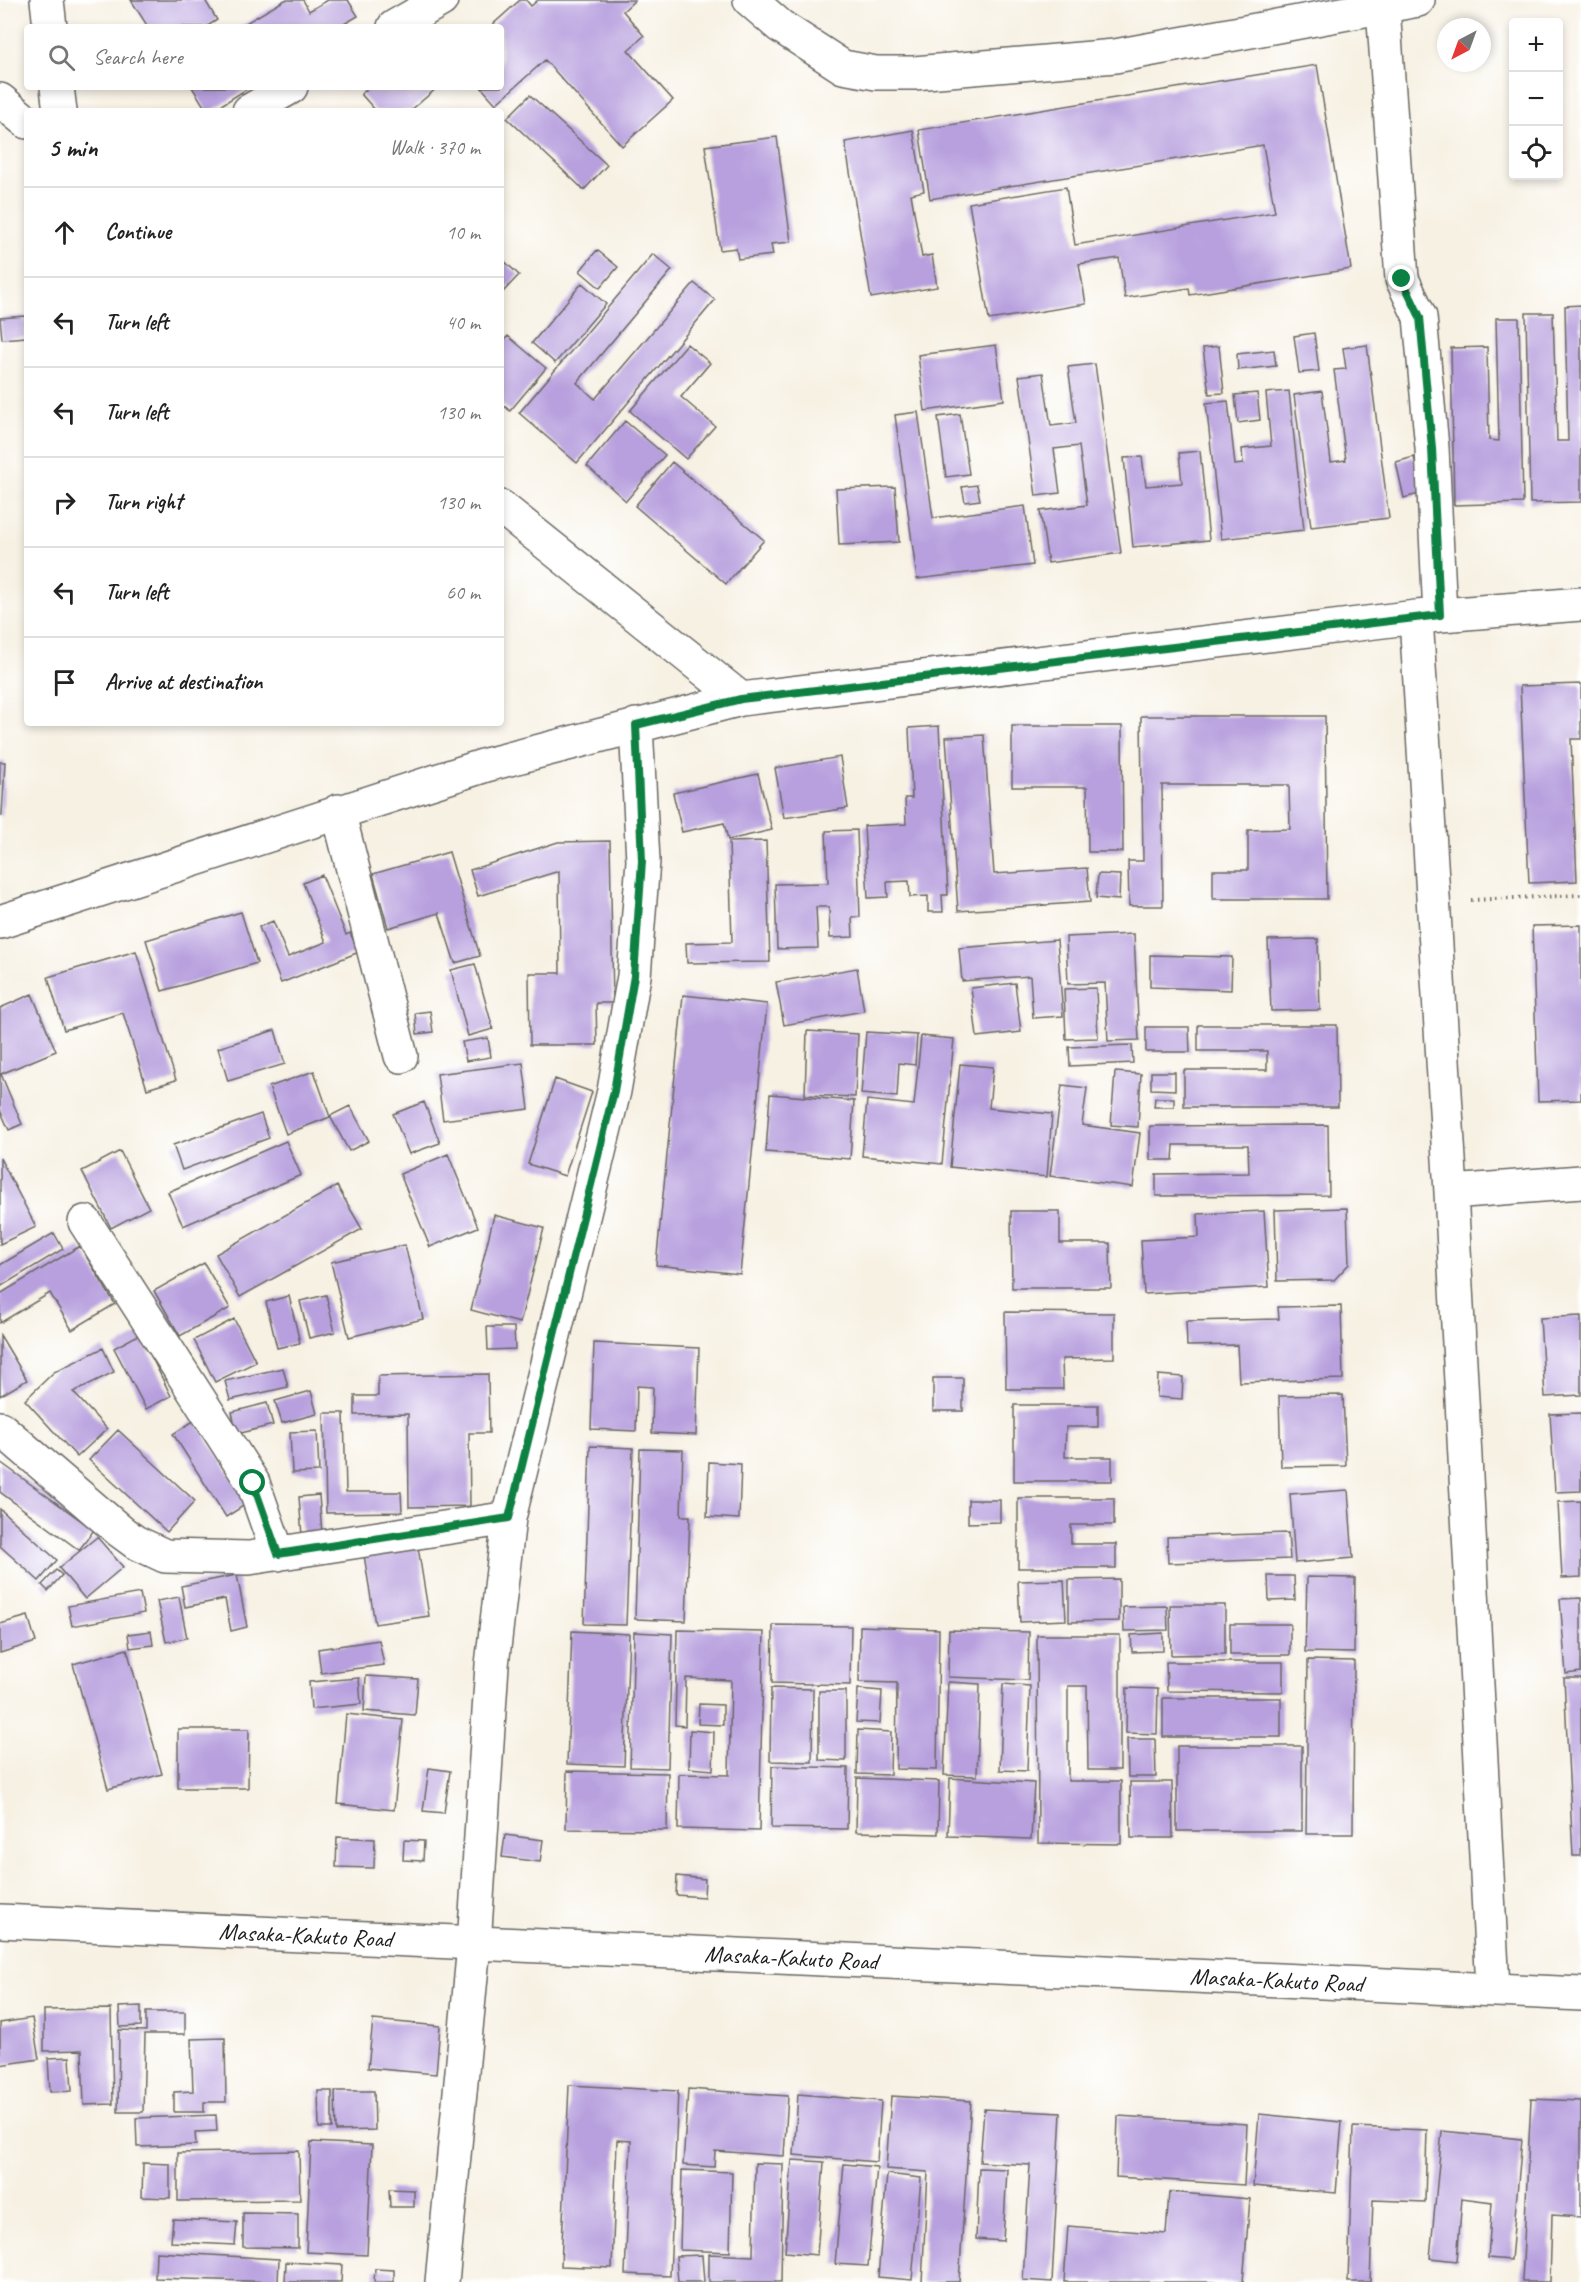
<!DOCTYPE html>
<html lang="en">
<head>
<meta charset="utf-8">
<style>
	:root { --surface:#fff; --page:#f2f2f2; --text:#222; --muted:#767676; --line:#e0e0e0 }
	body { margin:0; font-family:Caveat,sans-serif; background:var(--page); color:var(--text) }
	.controls { position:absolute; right:18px; top:18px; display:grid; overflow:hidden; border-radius:6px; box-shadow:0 3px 9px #0003 }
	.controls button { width:54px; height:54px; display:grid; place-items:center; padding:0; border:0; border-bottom:2px solid var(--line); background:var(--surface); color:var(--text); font:30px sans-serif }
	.compass { position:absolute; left:1437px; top:18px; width:54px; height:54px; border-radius:50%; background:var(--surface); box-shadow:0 3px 9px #0003; rotate:221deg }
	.stop { position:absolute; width:18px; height:18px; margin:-14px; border:4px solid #0b8043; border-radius:50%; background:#fff }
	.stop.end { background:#0b8043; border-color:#fff; box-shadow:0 2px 6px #0008 }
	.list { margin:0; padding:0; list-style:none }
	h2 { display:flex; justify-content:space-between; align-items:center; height:78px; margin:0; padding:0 24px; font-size:26px }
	h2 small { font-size:20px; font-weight:400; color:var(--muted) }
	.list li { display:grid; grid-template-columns:39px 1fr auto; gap:18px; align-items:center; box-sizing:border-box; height:90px; padding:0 24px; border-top:2px solid var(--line) }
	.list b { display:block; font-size:22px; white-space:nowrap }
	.list em { font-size:20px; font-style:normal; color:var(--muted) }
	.icon { flex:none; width:33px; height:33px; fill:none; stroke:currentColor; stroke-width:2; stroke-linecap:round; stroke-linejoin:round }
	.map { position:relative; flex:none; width:1581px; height:2282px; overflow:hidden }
	.search { position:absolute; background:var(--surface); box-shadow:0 3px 9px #0003; left:24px; top:24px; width:480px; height:66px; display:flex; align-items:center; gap:15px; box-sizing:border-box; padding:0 21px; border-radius:6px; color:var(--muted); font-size:22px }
	.panel { position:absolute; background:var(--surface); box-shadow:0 3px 9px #0003; left:24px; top:108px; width:480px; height:618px; border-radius:6px }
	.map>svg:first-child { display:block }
</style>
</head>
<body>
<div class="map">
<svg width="1581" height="2282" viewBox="0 0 1581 2282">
	<rect width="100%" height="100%" fill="#fff"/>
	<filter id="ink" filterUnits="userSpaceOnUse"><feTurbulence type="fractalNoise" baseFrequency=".0167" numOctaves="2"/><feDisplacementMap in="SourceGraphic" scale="12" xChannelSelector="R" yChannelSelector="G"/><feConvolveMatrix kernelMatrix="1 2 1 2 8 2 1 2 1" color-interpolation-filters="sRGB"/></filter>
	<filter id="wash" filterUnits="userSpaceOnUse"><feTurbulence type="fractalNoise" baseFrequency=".008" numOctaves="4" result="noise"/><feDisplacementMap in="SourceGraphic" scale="24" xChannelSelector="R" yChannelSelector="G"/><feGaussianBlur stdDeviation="1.35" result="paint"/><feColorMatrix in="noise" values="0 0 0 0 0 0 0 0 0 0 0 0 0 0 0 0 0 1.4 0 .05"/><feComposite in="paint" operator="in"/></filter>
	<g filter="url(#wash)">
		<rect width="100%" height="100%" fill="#f7f1e3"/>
		<g id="blocks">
			<!-- building -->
			<path fill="#b8a0de" d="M131,0H205L217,20L206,27H148Z
				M285,0H303L309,11L328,0H348L358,16L339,27H239Z
				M520,0H526L531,6L538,0H635L623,11L644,36L628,50L673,100L622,146L545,60L496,104L481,87H501V27H490Z
				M1317,65L1351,269L1190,295L1189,288L1125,298L1119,258L1079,264L1086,304L989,320L969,203L1066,187L1075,245L1275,212L1263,145L930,199L919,130Z
				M192,87H250L212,111H207Z
				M370,87H438L410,111H376L361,94Z
				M530,95L607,165L584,190L507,118Z
				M913,130L924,191L911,194L922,257L932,255L937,287L871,298L845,142Z
				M777,137L791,242L771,244L773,255L738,259L736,248L720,250L705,146Z
				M597,250L618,267L600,288L580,271Z
				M653,254L672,270L577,383L595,399L694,283L715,300L577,463L519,413Z
				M501,258L519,275L501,294Z
				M582,283L606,304L555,363L532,343Z
				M1581,305V502L1530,503L1526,313H1553L1557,441H1568L1565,306Z
				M25,316L26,337L2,339L0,318Z
				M1496,318H1519L1523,503L1454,505L1451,348L1487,347L1489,440L1499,441Z
				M1314,333L1319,371L1299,373L1294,336Z
				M508,336L546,368L510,411L501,403V344Z
				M687,344L710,363L681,397L715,426L686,459L630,411Z
				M996,345L1004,400L925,411L918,355Z
				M1367,345L1389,518L1311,527L1294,395L1322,391L1331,462L1346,460L1334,370L1346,369L1343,348Z
				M1219,346L1224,393L1209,394L1203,348Z
				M1274,350L1276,366L1238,370L1237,354Z
				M1095,364L1121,553L1048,563L1040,511L1087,505L1079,446L1054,449L1060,493L1036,496L1019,376L1043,373L1051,426L1076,423L1068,367Z
				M1289,391L1304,530L1221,539L1206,403L1228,401L1235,465L1243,464L1242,449L1271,446L1266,393Z
				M1257,393L1260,420L1238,423L1235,395Z
				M918,412L933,518L1025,506L1033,565L917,579L895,415Z
				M960,414L969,474L946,477L938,417Z
				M625,421L665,455L626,501L587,466Z
				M1200,451L1209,540L1133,547L1124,458L1142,457L1146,486L1182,483L1179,453Z
				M1414,457L1423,493L1404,498L1396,462Z
				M672,462L764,540L726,584L635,506Z
				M977,485L980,500L965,502L962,487Z
				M895,487L899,542L839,545L836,489Z
				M1581,684V739H1571L1577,881L1529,883L1520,686Z
				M1141,716H1325L1327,899H1213V870H1248V830L1290,829L1289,785H1162L1163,906H1129L1128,861H1143Z
				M939,726L948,895H942L943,912H928V896L910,897L909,881L887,882L888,897L868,898L864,826L906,824L905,798H912L909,728Z
				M1012,726H1122L1123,852H1088L1087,787H1012Z
				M984,735L994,874L1087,868L1090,902L958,911L946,737Z
				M840,757L848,808L784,818L775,768Z
				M0,762H5L2,816H0Z
				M758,774L772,830L728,840L724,823L682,832L673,793Z
				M857,830L860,917H852L853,937L830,938L829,907H816L818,948L777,949L775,884L828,883L826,831Z
				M610,841L613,1003H596L597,1045H530L529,973H560L559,871L478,896L470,870L558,842Z
				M766,841L770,962L687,963L686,943L732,942L729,842Z
				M449,852L480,956L455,963L439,913L388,928L373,874Z
				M1098,874L1120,875L1119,900L1096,898Z
				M322,875L346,935L350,933L359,952L281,983L259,927L273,921L288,957L326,942L303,883Z
				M241,912L257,963L162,991L146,940Z
				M1581,925V1100L1538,1101L1532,926Z
				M1134,934L1139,1040L1108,1041L1105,983L1068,984L1066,937Z
				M1318,939L1320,1010L1271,1011L1268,940Z
				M1057,940L1063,1016L1033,1018L1030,976L962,981L959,948Z
				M136,951L176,1080L147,1089L123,1013L64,1030L48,977Z
				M1150,955L1232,957L1231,990L1150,987Z
				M475,964L493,1029L468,1036L451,970Z
				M857,968L864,1011L784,1025L776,982Z
				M1015,983L1021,1032L977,1037L971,988Z
				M1096,988L1098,1038L1066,1039L1064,989Z
				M32,994L56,1051L1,1074L22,1124L9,1130L0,1110V1008Z
				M683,995L767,1004L740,1274L656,1265Z
				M430,1011L433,1032L417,1034L415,1013Z
				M1198,1025H1337L1338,1107H1184V1070H1267V1051H1198Z
				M1146,1027H1189L1190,1052H1146Z
				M275,1030L285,1064L228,1081L218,1048Z
				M807,1031L858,1034L855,1097L805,1095Z
				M866,1032L917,1035L915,1065L899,1063L897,1097L861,1094Z
				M921,1036L954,1039L942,1164L862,1156L867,1100L914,1105Z
				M488,1038L491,1057L466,1061L462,1042Z
				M1132,1045L1133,1063L1070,1066L1069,1047Z
				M523,1063L529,1109L443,1120L437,1074Z
				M960,1064L993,1067L989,1108L1052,1114L1047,1177L950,1167Z
				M314,1071L330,1117L286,1134L269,1087Z
				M1115,1072L1141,1074L1138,1127L1111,1125Z
				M1151,1072H1175V1090L1151,1089Z
				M555,1079L592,1092L565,1176L528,1164Z
				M1062,1085L1087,1088L1082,1125L1140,1133L1133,1187L1050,1176Z
				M770,1094L854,1101L850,1159L766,1152Z
				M1155,1098H1174V1107H1154Z
				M424,1102L440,1143L409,1154L393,1114Z
				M350,1106L369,1141L349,1151L330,1116Z
				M261,1114L269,1138L182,1170L173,1145Z
				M1328,1125L1329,1195L1156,1196V1174L1249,1173L1248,1145H1174L1173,1160H1150V1126Z
				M286,1141L301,1175L183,1226L168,1192Z
				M120,1151L149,1208L111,1228L82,1171Z
				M448,1154L478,1227L430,1247L400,1174Z
				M0,1158L36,1227L0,1244Z
				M337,1186L362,1229L240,1297L216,1254Z
				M1347,1208L1349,1264L1334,1280L1277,1281L1275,1210Z
				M1011,1211H1060V1243H1110L1111,1288H1012Z
				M1264,1211L1269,1287L1144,1294L1141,1240L1199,1237L1198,1214Z
				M494,1215L544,1228L520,1323L471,1310Z
				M54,1233L63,1249L0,1287V1265Z
				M405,1245L423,1319L349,1337L331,1262Z
				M80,1246L115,1304L72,1330L50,1293L0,1323V1294Z
				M204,1263L230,1308L180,1336L154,1291Z
				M326,1295L335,1332L309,1338L300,1301Z
				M289,1296L300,1343L277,1348L266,1302Z
				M1341,1306L1343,1379L1239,1382L1237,1345L1187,1346L1186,1321L1279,1319L1278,1307Z
				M1005,1312L1114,1313V1358L1062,1359L1063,1389H1006Z
				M1581,1316V1395L1545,1397L1540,1318Z
				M234,1319L256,1362L215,1382L194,1340Z
				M487,1327H514L515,1349L488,1350Z
				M140,1334L171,1396L146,1409L114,1348Z
				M0,1335L27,1380L0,1396Z
				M594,1343L699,1348L696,1435L652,1433L653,1387L637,1386L636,1431L591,1429Z
				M103,1348L114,1372L73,1392L107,1429L77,1457L25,1400L54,1372Z
				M283,1368L288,1387L230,1400L225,1381Z
				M488,1374L489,1433H469L470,1506L409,1507L408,1414L355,1415V1396H378V1376Z
				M1158,1375L1183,1377L1182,1399L1157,1397Z
				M933,1378H963V1411H933Z
				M311,1391L317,1414L282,1423L275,1401Z
				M1343,1395L1346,1466L1281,1467L1279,1396Z
				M267,1403L273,1425L237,1434L232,1412Z
				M1014,1405H1098V1427H1066L1065,1457H1112V1481H1014Z
				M324,1413H344L346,1492H401L402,1512L326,1513Z
				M1581,1413V1491L1555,1492L1550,1414Z
				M195,1420L248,1503L226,1517L173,1434Z
				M118,1430L195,1501L167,1532L89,1460Z
				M317,1431L319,1472L292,1473L290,1432Z
				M590,1446L633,1448L626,1625L584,1624Z
				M640,1449L683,1450L681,1516H690L686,1621L635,1619Z
				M0,1462L94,1530L79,1550L0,1492Z
				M709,1462L741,1464L739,1519L707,1517Z
				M1348,1490L1353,1558L1295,1563L1290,1494Z
				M319,1495L322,1534L302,1536L299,1497Z
				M1018,1498H1114V1525H1071V1544H1116V1568H1018Z
				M968,1500H1000V1522L968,1523Z
				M1581,1501V1577L1562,1578L1558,1502Z
				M0,1509L57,1560L39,1581L0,1546Z
				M1288,1533L1290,1559L1168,1563L1167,1537Z
				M97,1537L123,1567L85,1599L59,1568Z
				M418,1547L429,1616L375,1624L364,1555Z
				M56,1570L62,1575L48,1591L42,1585Z
				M237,1575L247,1627L231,1631L225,1599L185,1607L181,1586Z
				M1268,1576H1294L1295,1600L1269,1601Z
				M1307,1577L1355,1578L1354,1653L1305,1652Z
				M1119,1579V1621L1069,1622V1580Z
				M1064,1580L1066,1620L1020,1622L1018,1581Z
				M140,1593L144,1613L72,1626L68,1606Z
				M179,1597L187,1638L166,1642L157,1601Z
				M1581,1598V1672L1566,1674L1560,1599Z
				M1170,1605H1225V1654L1171,1655Z
				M1167,1606L1168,1630L1124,1631L1123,1607Z
				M28,1616L36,1642L0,1653V1624Z
				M1230,1624H1290V1655H1230Z
				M773,1625L851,1626L850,1685L772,1683Z
				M860,1626L939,1629L937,1770L896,1769L897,1683L859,1682Z
				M677,1630L764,1632L759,1831L678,1829L679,1774L729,1775L731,1680L686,1678L685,1726L675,1725Z
				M949,1630L1029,1632L1028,1680L948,1677Z
				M151,1631L153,1645L130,1648L128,1634Z
				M572,1631L629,1634L624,1766L567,1764Z
				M634,1632L672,1634L668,1768L630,1767Z
				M1163,1633V1651L1132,1652L1131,1635Z
				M1037,1635H1120V1770H1088L1087,1686H1068V1781H1121V1844L1038,1843Z
				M379,1640L384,1665L321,1673L318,1649Z
				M127,1649L162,1774L108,1789L73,1664Z
				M1308,1660L1354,1661L1353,1834H1306Z
				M1166,1662H1283V1692L1167,1691Z
				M366,1676L418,1679L415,1715L364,1711Z
				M359,1678L361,1704L311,1709L309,1682Z
				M1564,1678H1581V1856H1573Z
				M948,1682L980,1684L977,1776L944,1775Z
				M1003,1684L1030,1686L1027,1771L1000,1770Z
				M771,1688L813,1689L812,1762L770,1761Z
				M1127,1688L1158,1689L1157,1734L1126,1733Z
				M858,1689L882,1691L880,1723L856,1722Z
				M819,1691H846V1761L819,1760Z
				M1163,1698H1281V1737H1163Z
				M699,1704L723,1705V1725L698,1724Z
				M346,1714L403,1720L394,1810L338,1804Z
				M178,1729H249L248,1788H178Z
				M690,1730L714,1732L713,1770L689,1768Z
				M858,1730L891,1732L890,1775L857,1774Z
				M1127,1739H1155L1156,1777H1128Z
				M1177,1746H1302V1831H1177Z
				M772,1766L848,1768L847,1829L771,1828Z
				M429,1768L450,1771L444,1813L423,1811Z
				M567,1771L668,1773L667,1830L566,1829Z
				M857,1778L939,1781L938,1834L856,1832Z
				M950,1778L1034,1783L1031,1839L948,1836Z
				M1130,1782H1172L1173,1838H1131Z
				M505,1835L543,1840L540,1862L502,1857Z
				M337,1837L375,1839L374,1868L336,1867Z
				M404,1840L424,1841L423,1861L403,1860Z
				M677,1876L705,1879L704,1897L676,1895Z
				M141,2006V2026L120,2027L119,2007Z
				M111,2009L113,2104L84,2105L82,2050L44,2051V2010Z
				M146,2012H185V2034H145L143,2112H118L119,2030L146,2031Z
				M32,2018L39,2059L0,2065V2023Z
				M373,2020L440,2026L436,2074L368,2068Z
				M225,2038L226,2102H204V2112H174V2092L193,2091L191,2039Z
				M70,2057L72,2091L50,2092L48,2058Z
				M569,2085L678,2091L670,2276L625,2274L631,2141L617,2140L612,2268L561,2266Z
				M688,2089L788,2096L784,2156L715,2151L714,2167L683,2165Z
				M318,2091H332V2128H319Z
				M335,2091H374L375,2130L336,2131Z
				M798,2094L881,2101L877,2162L794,2155Z
				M891,2096L971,2101L959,2282H922L928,2172L886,2169Z
				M1531,2099L1581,2101V2217L1552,2215L1550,2282H1522Z
				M984,2109L1061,2113L1052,2282L1023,2280L1030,2165L980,2162Z
				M1259,2114L1342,2122L1336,2193L1253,2186Z
				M216,2115L217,2131L195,2132L196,2145L137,2147L136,2118Z
				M1118,2116L1247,2124L1244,2185L1116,2177Z
				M1353,2127L1427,2130L1425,2202L1373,2200L1370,2282H1348Z
				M1442,2131L1522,2139L1511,2260L1488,2258L1492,2202L1462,2198L1457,2261L1430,2258Z
				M311,2142L372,2145L367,2255L306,2252Z
				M299,2151L300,2200L178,2201V2153Z
				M792,2160L824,2162L817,2255L785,2252Z
				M143,2163L170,2164V2198L142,2197Z
				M755,2163L783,2164L781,2282H709V2254L753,2256Z
				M844,2164L877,2167L868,2266L835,2264Z
				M979,2168L1007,2169L1003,2241L976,2239Z
				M682,2170L732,2172L730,2252L680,2250Z
				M887,2174L921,2178L912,2280L878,2277Z
				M389,2189L414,2190V2207H390Z
				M1169,2192L1250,2199L1243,2282H1064L1068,2226L1166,2234Z
				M243,2213L298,2214V2248L243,2247Z
				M173,2219L237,2222L235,2245L171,2242Z
				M156,2252L279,2259L278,2282L155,2278Z
				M702,2255L704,2282H678L676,2256Z
				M286,2262L342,2265L341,2282H285Z
				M375,2269L394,2270V2282H374Z"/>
		</g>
	</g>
	<g filter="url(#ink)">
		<use href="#blocks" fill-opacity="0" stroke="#696762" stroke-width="1.5"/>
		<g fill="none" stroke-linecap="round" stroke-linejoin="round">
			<defs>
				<path id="minor" d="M47,0L50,27
					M750,0L780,26L843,67L876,73H914L1115,56L1418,0
					M1383,7L1402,279L1420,317L1432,448L1440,615
					M394,27L441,0
					M57,87L60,111
					M0,100L27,122
					M249,111L291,87
					M501,507L741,699
					M1416,617L1451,1192L1493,1988
					M338,811L401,1056
					M0,922L486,765L741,699L1416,617L1581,604
					M1451,1192L1581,1182
					M85,1222L253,1483L278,1554
					M0,1428L120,1531L135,1542L165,1556L249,1558L509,1518
					M442,2282L474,1945L492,1665L509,1518L614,1091L634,976L643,861L636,725"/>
				<g id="highway">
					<path id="s1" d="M0,1921L1581,1994"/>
				</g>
			</defs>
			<!-- minor casing -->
			<use href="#minor" stroke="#696762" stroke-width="36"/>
			<!-- highway casing -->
			<use href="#highway" stroke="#696762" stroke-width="36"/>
			<!-- path -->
			<path stroke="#696762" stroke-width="4" stroke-dasharray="1.5 4.5" stroke-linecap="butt" d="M1471,900L1581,895"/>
			<!-- minor -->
			<use href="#minor" stroke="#fff" stroke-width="33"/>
			<!-- highway -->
			<use href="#highway" stroke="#fff" stroke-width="33"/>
		</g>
	</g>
	<g fill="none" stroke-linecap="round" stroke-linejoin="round" filter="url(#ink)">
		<!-- route -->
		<path stroke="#0b8043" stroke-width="8" d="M253,1483L278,1554L509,1518L614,1091L634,976L642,861L636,725L741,699L1440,615L1432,448L1420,317L1402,279"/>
	</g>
	<g text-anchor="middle" stroke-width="4.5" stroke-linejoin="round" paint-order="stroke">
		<!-- street labels -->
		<g font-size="24" fill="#1c1c1c" stroke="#fff">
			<text dy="8" stroke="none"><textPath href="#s1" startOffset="306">Masaka-Kakuto Road</textPath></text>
			<text dy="8" stroke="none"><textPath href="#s1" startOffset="792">Masaka-Kakuto Road</textPath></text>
			<text dy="8" stroke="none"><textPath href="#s1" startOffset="1278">Masaka-Kakuto Road</textPath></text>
		</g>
	</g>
</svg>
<div class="controls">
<button>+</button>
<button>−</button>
<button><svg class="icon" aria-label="locate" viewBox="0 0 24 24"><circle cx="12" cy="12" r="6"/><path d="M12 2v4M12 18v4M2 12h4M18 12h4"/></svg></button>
</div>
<svg class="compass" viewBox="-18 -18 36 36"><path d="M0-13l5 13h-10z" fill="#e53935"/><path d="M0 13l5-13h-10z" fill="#767676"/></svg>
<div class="stop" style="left:253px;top:1483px"></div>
<div class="stop end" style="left:1402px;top:279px"></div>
<div class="search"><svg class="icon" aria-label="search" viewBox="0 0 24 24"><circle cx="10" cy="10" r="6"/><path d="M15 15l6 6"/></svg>Search here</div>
<section class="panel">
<h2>5 min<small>Walk · 370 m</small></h2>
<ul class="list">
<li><svg class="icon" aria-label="ahead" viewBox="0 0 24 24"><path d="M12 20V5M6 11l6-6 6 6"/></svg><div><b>Continue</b></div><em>10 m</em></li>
<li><svg class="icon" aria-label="left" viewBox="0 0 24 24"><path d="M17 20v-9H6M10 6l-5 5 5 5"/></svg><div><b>Turn left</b></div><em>40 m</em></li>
<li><svg class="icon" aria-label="left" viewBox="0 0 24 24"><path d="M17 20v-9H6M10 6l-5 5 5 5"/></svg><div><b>Turn left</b></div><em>130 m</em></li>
<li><svg class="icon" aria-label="right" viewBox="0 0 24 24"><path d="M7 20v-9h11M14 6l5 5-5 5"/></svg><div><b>Turn right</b></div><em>130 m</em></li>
<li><svg class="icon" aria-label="left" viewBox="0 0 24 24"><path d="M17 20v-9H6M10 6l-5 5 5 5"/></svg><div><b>Turn left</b></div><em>60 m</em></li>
<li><svg class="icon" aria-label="arrive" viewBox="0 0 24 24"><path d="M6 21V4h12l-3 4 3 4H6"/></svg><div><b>Arrive at destination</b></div></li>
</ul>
</section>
</div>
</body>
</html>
